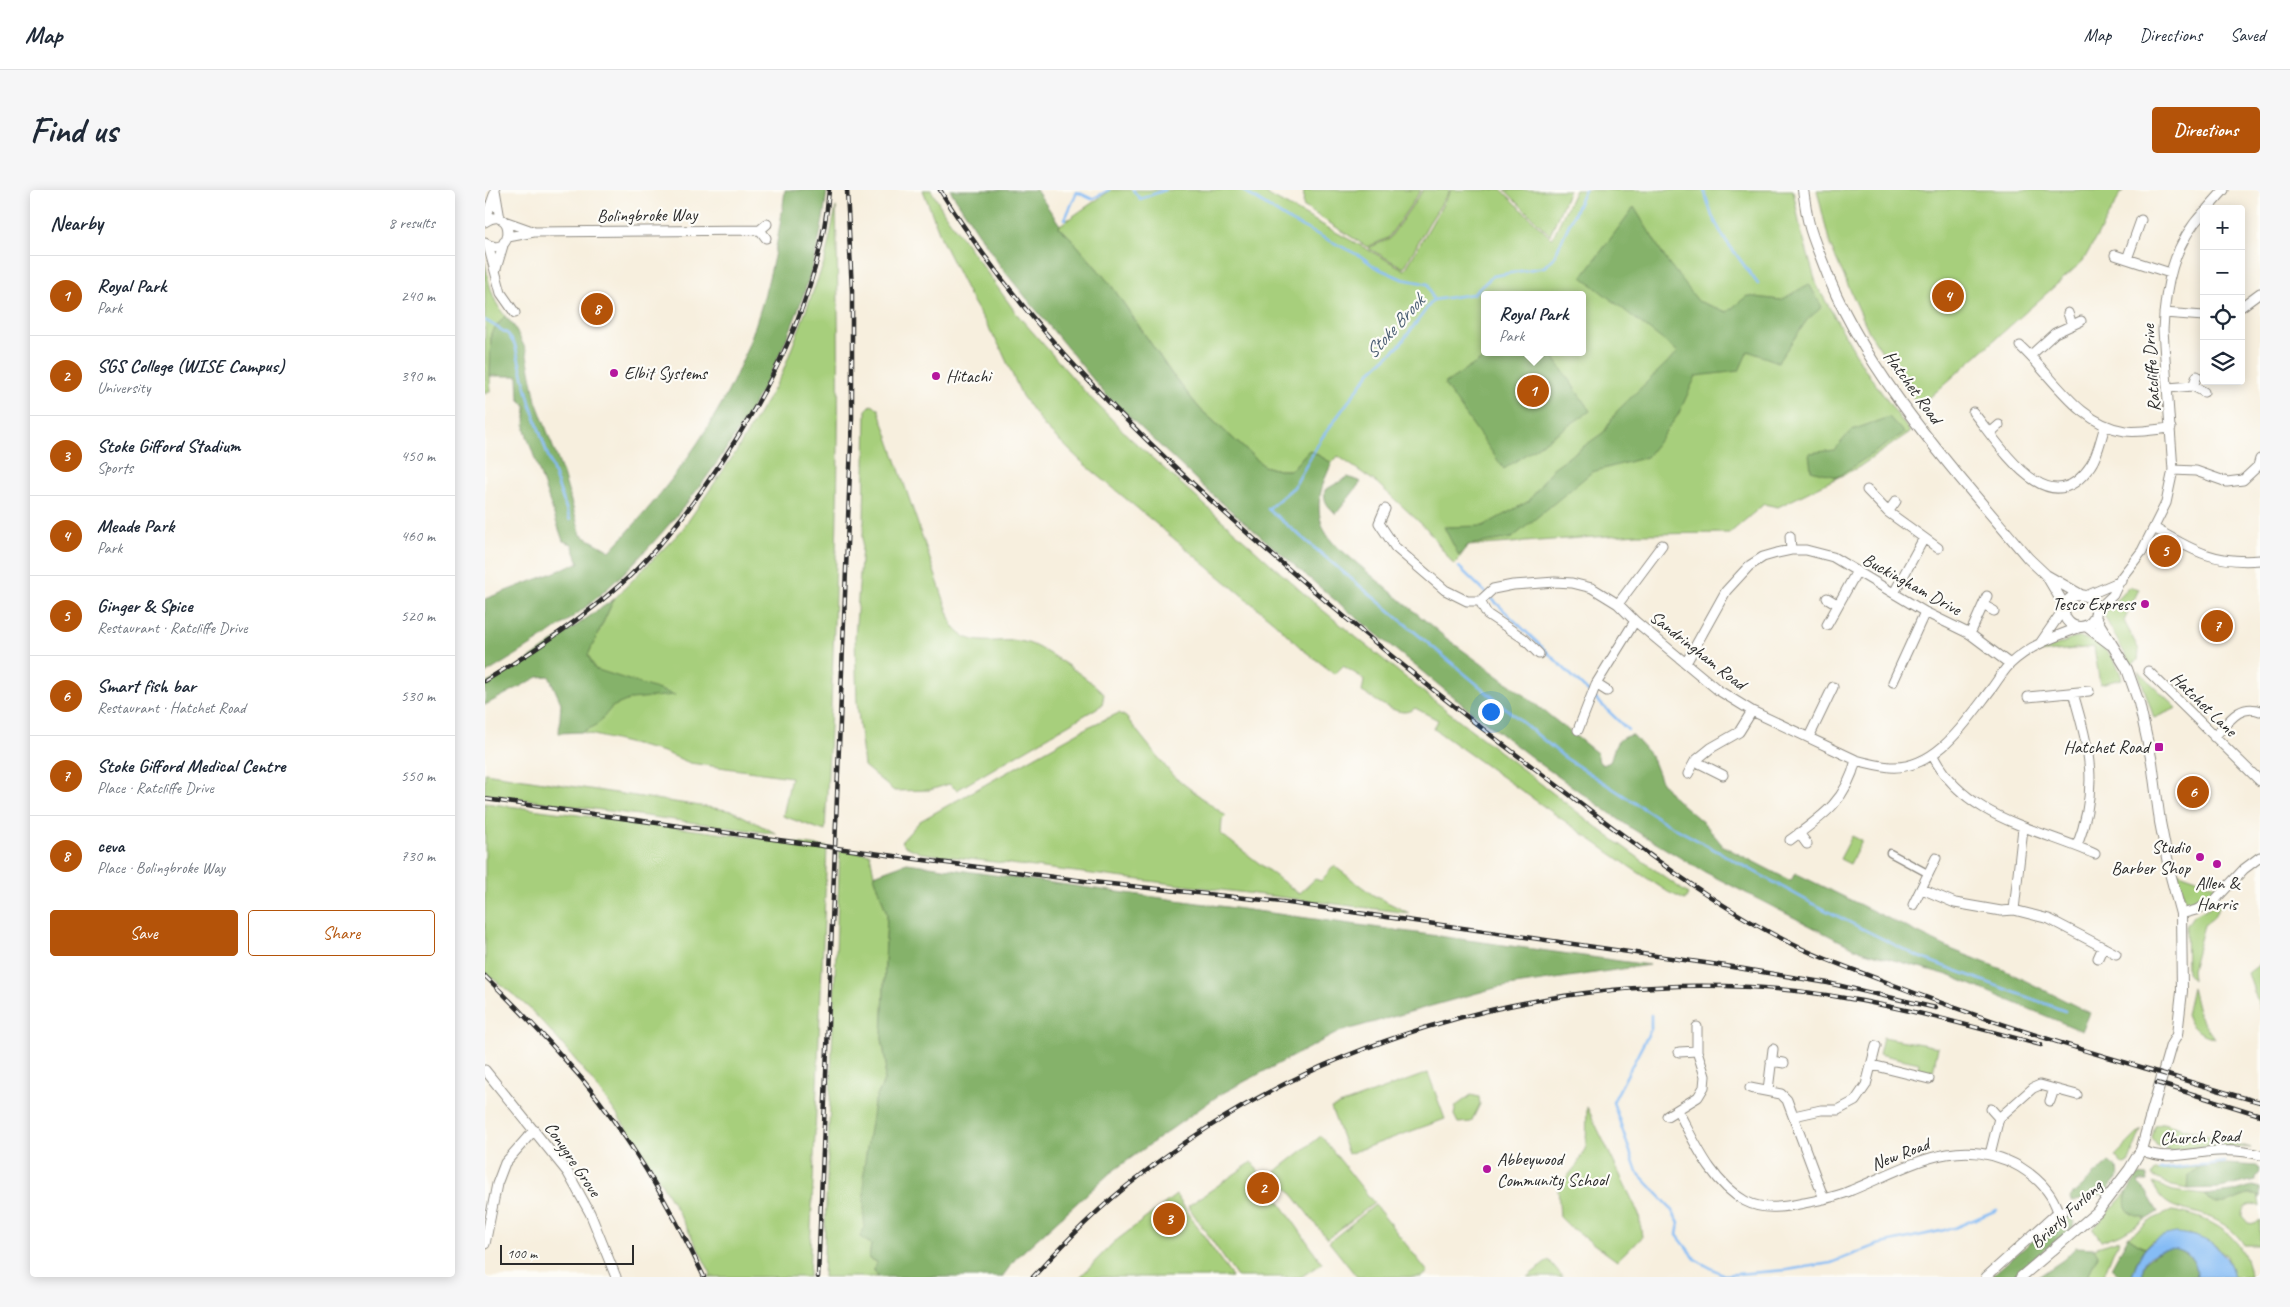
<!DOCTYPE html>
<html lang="en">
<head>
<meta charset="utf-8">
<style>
	:root { --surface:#fff; --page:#f6f6f7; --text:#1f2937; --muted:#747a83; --line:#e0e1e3; --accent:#b45309 }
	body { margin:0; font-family:Caveat,sans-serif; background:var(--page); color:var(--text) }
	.controls { position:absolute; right:15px; top:15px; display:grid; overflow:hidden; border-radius:5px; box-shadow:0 2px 12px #0003 }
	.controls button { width:45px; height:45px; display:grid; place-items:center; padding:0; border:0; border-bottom:1px solid var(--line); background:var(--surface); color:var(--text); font:25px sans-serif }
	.scale { position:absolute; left:15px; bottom:12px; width:134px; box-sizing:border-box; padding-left:5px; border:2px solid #2b2b2b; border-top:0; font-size:14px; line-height:18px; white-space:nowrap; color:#2b2b2b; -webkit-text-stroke:4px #fdfcf7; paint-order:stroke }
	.you { position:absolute; left:1005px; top:521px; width:18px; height:18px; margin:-12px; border:4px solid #fff; border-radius:50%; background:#1a73e8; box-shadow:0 0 0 8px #1a73e833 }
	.badge { display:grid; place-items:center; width:32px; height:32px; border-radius:50%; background:var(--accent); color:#fff; font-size:16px; font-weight:700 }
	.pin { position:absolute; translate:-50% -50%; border:2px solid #fff; box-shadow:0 1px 5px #0006 }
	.popup { position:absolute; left:996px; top:101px; width:105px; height:65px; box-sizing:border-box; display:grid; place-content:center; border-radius:5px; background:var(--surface); filter:drop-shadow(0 1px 4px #0005); font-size:16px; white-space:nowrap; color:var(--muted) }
	.popup b { font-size:19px; color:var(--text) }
	.popup::after { content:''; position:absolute; left:50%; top:100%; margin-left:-10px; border:10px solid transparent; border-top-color:var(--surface) }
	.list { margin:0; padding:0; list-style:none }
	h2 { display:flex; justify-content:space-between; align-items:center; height:65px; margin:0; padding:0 20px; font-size:21px }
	h2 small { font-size:16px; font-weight:400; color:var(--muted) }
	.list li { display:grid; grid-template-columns:32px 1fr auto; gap:15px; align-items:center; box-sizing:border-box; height:80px; padding:0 20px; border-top:1px solid var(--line) }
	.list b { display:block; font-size:19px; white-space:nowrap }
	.list p { margin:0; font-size:16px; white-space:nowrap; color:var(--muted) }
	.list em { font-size:16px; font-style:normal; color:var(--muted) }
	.actions { display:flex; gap:10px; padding:15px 20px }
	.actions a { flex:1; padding:11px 0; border:1px solid var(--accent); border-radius:5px; text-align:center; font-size:18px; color:var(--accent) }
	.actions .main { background:var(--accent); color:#fff }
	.icon { flex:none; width:28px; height:28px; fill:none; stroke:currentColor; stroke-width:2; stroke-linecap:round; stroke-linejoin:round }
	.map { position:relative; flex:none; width:1775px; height:1087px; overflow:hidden; border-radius:5px }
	header { display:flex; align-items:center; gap:30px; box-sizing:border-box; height:70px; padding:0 25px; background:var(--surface); border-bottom:1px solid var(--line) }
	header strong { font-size:24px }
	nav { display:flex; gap:28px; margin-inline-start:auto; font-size:18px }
	.intro { display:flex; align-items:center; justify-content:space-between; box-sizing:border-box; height:120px; padding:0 30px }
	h1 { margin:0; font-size:35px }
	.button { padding:12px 22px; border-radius:5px; background:var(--accent); color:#fff; font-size:18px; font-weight:700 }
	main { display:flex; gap:30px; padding:0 30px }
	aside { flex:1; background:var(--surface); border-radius:5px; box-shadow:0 2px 12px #0003 }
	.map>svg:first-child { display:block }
</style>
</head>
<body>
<header>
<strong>Map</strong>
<nav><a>Map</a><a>Directions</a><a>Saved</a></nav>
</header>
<div class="intro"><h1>Find us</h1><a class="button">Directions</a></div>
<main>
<aside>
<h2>Nearby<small>8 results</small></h2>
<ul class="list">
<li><span class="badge">1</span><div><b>Royal Park</b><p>Park</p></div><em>240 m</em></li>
<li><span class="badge">2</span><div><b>SGS College (WISE Campus)</b><p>University</p></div><em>390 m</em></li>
<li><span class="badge">3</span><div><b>Stoke Gifford Stadium</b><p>Sports</p></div><em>450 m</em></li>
<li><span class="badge">4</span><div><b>Meade Park</b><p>Park</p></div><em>460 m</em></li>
<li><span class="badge">5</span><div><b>Ginger &amp; Spice</b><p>Restaurant · Ratcliffe Drive</p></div><em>520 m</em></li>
<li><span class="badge">6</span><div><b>Smart fish bar</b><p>Restaurant · Hatchet Road</p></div><em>530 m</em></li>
<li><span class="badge">7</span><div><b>Stoke Gifford Medical Centre</b><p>Place · Ratcliffe Drive</p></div><em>550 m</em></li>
<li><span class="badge">8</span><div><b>ceva</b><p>Place · Bolingbroke Way</p></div><em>730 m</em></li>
</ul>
<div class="actions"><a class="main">Save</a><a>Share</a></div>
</aside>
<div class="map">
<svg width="1775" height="1087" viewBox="0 0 1775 1087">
	<rect width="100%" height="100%" fill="#fdfcf7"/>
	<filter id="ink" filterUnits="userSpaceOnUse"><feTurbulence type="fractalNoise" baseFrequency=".02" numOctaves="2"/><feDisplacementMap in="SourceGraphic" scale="10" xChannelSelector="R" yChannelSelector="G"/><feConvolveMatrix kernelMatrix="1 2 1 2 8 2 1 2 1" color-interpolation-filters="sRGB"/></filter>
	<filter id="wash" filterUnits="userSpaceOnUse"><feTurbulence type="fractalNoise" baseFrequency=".0096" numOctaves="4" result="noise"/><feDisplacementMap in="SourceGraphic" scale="20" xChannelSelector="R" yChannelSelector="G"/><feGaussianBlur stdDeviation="1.12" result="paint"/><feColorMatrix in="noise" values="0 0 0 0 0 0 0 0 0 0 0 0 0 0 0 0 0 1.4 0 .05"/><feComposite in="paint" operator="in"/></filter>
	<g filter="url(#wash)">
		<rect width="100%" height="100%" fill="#f7efde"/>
		<!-- green -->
		<path fill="#a7cf7b" stroke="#697d53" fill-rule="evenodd" d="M438,0H446L460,24L531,123L601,203L646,249L834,417L942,505L1114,639L1203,704L1200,710L1183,702L1145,677L949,539L953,530L930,518C917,531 890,509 877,502L879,491L876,487L858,476L850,484L817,459L789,432L598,273L560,237L537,206L515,157L484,105L458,53Z
			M626,0H774L920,80L966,0H1017L1067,49L1090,0H1308L1315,37L1332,96L1379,178L1425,242L1374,277L1293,317L1279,314L1245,343L1152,344L983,356L969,375L942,339L892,293L853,266L847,273L824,260L806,280H793L779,276L715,219L686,183L626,95L584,46L574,38L575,35ZM999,105H1097V162H999Z
			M819,0H936L903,48L882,57L818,16Z
			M938,0H965L944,33L919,78L883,58L904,49Z
			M1020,0H1084L1065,45Z
			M1332,0H1638L1598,71L1434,217L1384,142L1345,55Z
			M351,17C357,226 351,433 340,641L298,626L306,587L205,573L179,562L97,542L110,479L103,465L129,409L197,340L251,262L297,184L340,70Z
			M0,72C4,92 6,109 20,126L6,143L5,201L0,204Z
			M386,215L393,218L468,436C487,462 517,445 543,453C559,458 609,492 619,504L617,515L472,600L464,594L445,600L409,601L379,576L372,513L370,447L379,331L381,220Z
			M1644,397L1654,399L1639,431L1654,460L1653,470L1646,475L1618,424Z
			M1595,447C1618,453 1631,467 1637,489L1615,494L1609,457L1552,463L1587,449Z
			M1653,481L1692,518L1669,528Z
			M634,523L641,527L688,586L741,626L737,630L736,644L814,704L830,689L836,691L849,676L888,705L924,723L436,663L420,656L416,652L435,631L603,537Z
			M0,583L248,621L292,644L0,604Z
			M0,613L342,657L324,1087H224L226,1084C177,987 120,896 44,818C30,805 14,794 0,782Z
			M1367,646L1377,651L1365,674L1355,669Z
			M355,660L385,664L389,685L402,724L397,849L401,873L399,891L389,913L379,1038L375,1047L386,1054L384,1069L391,1072L389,1080L393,1087H338Z
			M1692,682L1734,697L1726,707L1707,714L1700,711Z
			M1738,710L1728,728L1719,735L1707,780L1708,790L1702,783L1701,736L1708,726Z
			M1775,774V820L1763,783Z
			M1707,798L1714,826L1729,848C1716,843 1706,840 1701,825Z
			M1398,847L1453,857L1448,882L1440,884L1432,881L1434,873L1394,864Z
			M943,883L960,929L863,964L846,918Z
			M986,905L994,907L995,914L986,932L973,933L969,925L971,916Z
			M1102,917L1154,1024L1157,1047C1149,1057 1140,1061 1132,1071L1084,1036L1075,1027L1073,998L1091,976L1101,957Z
			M1678,933L1766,958L1744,956L1687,961L1672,956L1667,948L1670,936Z
			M1656,940L1643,974L1638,975L1630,966Z
			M836,946L889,1013L842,1049L790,982Z
			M767,972L837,1073L816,1087H752L703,1016Z
			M1715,977L1705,985L1703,999L1687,996L1667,986L1670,981Z
			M1668,993L1688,1001L1719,1005L1724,1010L1746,1011L1763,1005H1773L1775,1017C1767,1011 1757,1015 1757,1026L1763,1033L1770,1034L1775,1030V1055H1759C1751,1042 1740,1034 1726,1028C1702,1017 1679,1023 1668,993Z
			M1642,1002L1640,1009L1660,1030L1636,1044L1616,1051L1608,1039Z
			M691,1005L747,1087H595L628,1053Z
			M890,1015L943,1082L937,1087H872L844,1052Z
			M1687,1021C1724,1026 1762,1046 1765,1087H1749L1742,1066L1731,1056L1705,1044L1667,1051L1660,1058L1643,1047L1668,1029Z
			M1635,1050L1628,1062L1618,1087H1602L1613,1065L1609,1058Z
			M1064,1070L1078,1087H1042Z"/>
		<!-- forest -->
		<path fill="#85b26b" stroke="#586e4b" d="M300,0H342C327,147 231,298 124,397C88,431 42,458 0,484V409L94,373L87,354L78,351L40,240L41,216L34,209L33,186H5L6,143L20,126L29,136L41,160L51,211L78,284L96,345L125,361C167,317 207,267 237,213C271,152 292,69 300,0Z
			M465,0H551L575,35L574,38L584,46L626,95L686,183L715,219L779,276L793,280H806L824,260L847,273C833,301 826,328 849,354L961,448L1031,499L1112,563L1114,572L1118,575L1125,572C1130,557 1130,547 1148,545L1166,566L1175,589L1186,605L1221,635L1238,656L1306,691L1310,683L1468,760L1519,780L1605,823L1597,841L1463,785L1376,761L1347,747L1214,679L1146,638L1054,573L978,515L845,406L722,300L620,204L516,77Z
			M1149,17L1182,71L1213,111L1242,122L1262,106L1296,110L1324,94L1337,117L1322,130L1293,172L1263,161L1254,181L1211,186L1193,225L1162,267L1107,282L1027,348L983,355L974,366L959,337L998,336L1044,311L1068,278L1119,242L1132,221L1193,162L1097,87Z
			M1008,162H1065L1105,221L1019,279L959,194Z
			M1404,227L1419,243L1352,287L1326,280L1324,263L1349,260L1367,240Z
			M863,287L876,292L851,324C843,316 838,312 840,300Z
			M129,409L103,465L110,479L190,505L146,509L127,517L112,535L97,542L74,543L76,513L64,486L53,487L0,515V494L30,479Z
			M422,673L1164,775L1010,798L854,842L734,905L625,983L531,1068L517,1087H393L389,1080L391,1072L384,1069L386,1054L375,1047L379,1038V977L389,913L399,891L401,873L397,849L402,724L389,685Z
			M1624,972L1633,979L1634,986L1619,1004L1587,1012L1585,1008L1587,1005Z
			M1742,974L1772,976L1775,979L1774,984L1770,987V990L1735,998L1703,999L1704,985L1715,977Z
			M1653,985L1662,986L1663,991H1655L1653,993L1661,1001L1673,1022L1660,1030L1659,1027C1654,1027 1652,1026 1647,1024C1632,1013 1646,996 1653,985Z
			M1767,996L1775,998V1007C1756,996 1742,1028 1719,1005L1747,1002Z
			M1578,1025L1585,1027L1589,1032L1588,1037L1526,1087H1505Z
			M1643,1047L1660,1058L1651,1073L1647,1087H1636L1626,1078Z
			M1591,1057L1609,1058L1613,1065L1602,1087H1553L1578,1070Z
			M1684,1058C1701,1060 1712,1070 1712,1087H1658C1655,1071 1672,1061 1684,1058Z"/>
		<!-- water -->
		<path fill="#85bcf5" stroke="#587490" d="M1691,1043C1719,1045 1743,1058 1749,1087H1712C1713,1046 1652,1054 1658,1087H1647C1654,1062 1665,1047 1691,1043Z"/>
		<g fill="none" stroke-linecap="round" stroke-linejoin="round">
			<!-- stream -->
			<path stroke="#85bcf5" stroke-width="2.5" d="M648,0L655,9L680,0
				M757,0L802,29L877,67L890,77L917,89L943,94L948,110
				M1100,0L1069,67L1059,77L1008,86L988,104L948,110L914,156L885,182L836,249L809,297L783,319L1079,567L1181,633L1330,715L1434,767L1580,821
				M1219,0L1227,26L1239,48L1273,94
				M580,29L592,2L607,9L624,0
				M0,130L23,144L30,155L45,213L85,330
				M974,377L1143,540
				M1166,825V839L1128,912L1152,982L1184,1016L1194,1033L1192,1045L1211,1070L1239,1085L1302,1080L1346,1073L1392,1055L1469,1038L1512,1020
				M1675,980L1740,972"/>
		</g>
	</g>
	<g filter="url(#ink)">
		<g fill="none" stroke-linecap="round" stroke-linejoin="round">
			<defs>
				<path id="pedestrian" d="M1405,663L1444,684"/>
				<path id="minor" d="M10,0L15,29
					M1722,19L1739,0
					M1656,30L1642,69L1685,83
					M0,31L9,5
					M19,31L47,41
					M0,32C31,12 30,72 0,53
					M23,47L49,42L275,40
					M281,48L275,40L282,34
					M3,55L16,103L30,123
					M1630,65L1642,69
					M11,79L19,52
					M1756,117L1775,103
					M1583,123L1587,135
					M1679,123L1719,126
					M1535,156C1567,185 1594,235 1640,241C1655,243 1672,239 1686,238
					M1546,165L1570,143L1596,131
					M1708,196L1712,186
					M1683,198L1708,196L1719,202
					M1488,222C1515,255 1564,338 1606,275C1613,265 1616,248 1620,236
					M1505,243L1514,235
					M1688,280L1711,281L1742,292L1758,290L1773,276L1775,269
					M1382,300L1403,322L1453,358
					M900,319L894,333L910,357L960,400L982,411H995L1008,399L1028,395L1070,392L1087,393L1107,398L1133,414L1150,431L1233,500L1267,521L1371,570C1382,573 1394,576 1405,577C1452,580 1482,530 1507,498C1513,490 1518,481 1525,474C1545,455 1571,446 1596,437
					M1403,322L1411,311
					M1669,338C1707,360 1729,374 1775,370
					M1305,346L1306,360
					M1409,403L1439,348
					M1601,406L1636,391
					M1342,408L1352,414
					M995,411L1002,424L1038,448L1054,464
					M1133,414L1177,355
					M1498,415L1509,421
					M1611,421L1628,405L1636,388L1657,361L1681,313L1688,280L1678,140C1680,97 1688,54 1719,22
					M1342,435L1372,381
					M1485,444L1502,406
					M1556,452L1578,420
					M1201,473L1241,401L1264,376L1278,367L1292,363L1306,360H1321L1348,367L1440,422L1485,444L1525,474
					M1663,481L1775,591
					M1408,492L1440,422
					M1111,494L1122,501
					M1588,503C1605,561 1614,598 1592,656
					M1543,507L1604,501
					M1093,540L1111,494L1150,431
					M1324,547L1348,497
					M1729,547C1743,533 1754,513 1775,521
					M1448,566C1480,628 1551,638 1610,664
					M1203,584L1210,571
					M1238,585L1210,571L1226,558L1254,542L1267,521
					M1314,643L1322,654
					M1305,650C1338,626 1361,611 1371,570
					M1437,699L1470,713L1516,721L1529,720L1564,729L1631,764
					M1428,715L1451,668
					M1529,720L1538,638
					M1696,724L1711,720L1729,711L1759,679L1775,667
					M1613,768L1618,757
					M1194,862L1212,861
					M1286,871L1299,873
					M1387,875L1444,889
					M0,880L83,983L105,1023L131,1087
					M1265,898L1296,904L1302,910L1339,1009
					M1283,900L1288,859
					M1565,911L1569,899
					M1506,919L1514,928
					M1193,921C1210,953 1227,993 1260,1011C1279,1021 1300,1017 1319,1013C1335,1010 1352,1007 1367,1000C1423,977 1475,942 1535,977C1553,988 1567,1002 1573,1022
					M1182,926L1213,907L1219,897L1220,886L1212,861V837
					M1309,926L1336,920H1353L1370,911L1381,895L1391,856
					M1656,960C1681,972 1706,962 1733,961C1747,960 1761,961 1775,965
					M1505,964L1514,928L1548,898L1555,895L1592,905
					M0,1054L12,994L20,973L49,940
					M1501,1087L1572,1023L1578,1021"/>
				<path id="tertiary" d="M1318,0C1320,11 1321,23 1324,34C1327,47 1333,60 1338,73C1378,182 1469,280 1543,368L1561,385L1596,405
					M1562,386L1579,415
					M1579 421a16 16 0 1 1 32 0a16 16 0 1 1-32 0Z
					M1601,436L1625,454
					M1536,1087L1612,1022L1644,980L1656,960L1686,855L1692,845L1697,801L1696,724L1685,683L1675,632L1667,572L1654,513L1642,479L1610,427"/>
			</defs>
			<!-- pedestrian casing -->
			<use href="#pedestrian" stroke="#918d84" stroke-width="9"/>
			<!-- minor casing -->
			<use href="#minor" stroke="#918d84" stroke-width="11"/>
			<!-- tertiary casing -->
			<use href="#tertiary" stroke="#918d84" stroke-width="12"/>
			<!-- pedestrian -->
			<use href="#pedestrian" stroke="#fff" stroke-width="6"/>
			<!-- minor -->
			<use href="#minor" stroke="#fff" stroke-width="9"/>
			<!-- tertiary -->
			<use href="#tertiary" stroke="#fff" stroke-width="10"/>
			<defs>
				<path id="rail" d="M455,0C540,136 649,243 768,348C859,428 952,505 1049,578C1132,640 1213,707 1307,754C1339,770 1373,781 1406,794C1486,825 1566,851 1649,875C1691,887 1732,901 1775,912
					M0,491C48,462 94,431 136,394C167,367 193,334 217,300C280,212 335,109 344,0
					M0,609L431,669L607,692L797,712L1241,776L1343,793L1451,818
					M0,786C34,819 66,853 97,889C146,949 186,1017 219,1087
					M1672,893L1775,925
					M333,1087L367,228V101L362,0
					M548,1087C582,1050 616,1015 656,985C827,851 1049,786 1265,797C1364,802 1461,829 1556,855"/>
			</defs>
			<!-- rail casing -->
			<use href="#rail" stroke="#2b2b2b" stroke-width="4.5"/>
			<!-- rail -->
			<use href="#rail" stroke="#fdfcf7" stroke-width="2.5" stroke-dasharray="8" stroke-linecap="butt"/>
		</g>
	</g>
	<!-- markers -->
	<g fill="#b5179e" stroke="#fdfcf7" stroke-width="2">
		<circle cx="129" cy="183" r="5"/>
		<circle cx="451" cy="186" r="5"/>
		<circle cx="1660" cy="414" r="5"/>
		<rect x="1669" y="552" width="10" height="10" rx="2.5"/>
		<circle cx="1715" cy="667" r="5"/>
		<circle cx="1732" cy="674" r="5"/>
		<circle cx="1002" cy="979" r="5"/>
	</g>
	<g text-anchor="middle" stroke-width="4.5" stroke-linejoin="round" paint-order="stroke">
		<!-- street labels -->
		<g font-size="18" fill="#2b2b2b" stroke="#fdfcf7">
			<text transform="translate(162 25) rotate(-1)" y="6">Bolingbroke Way</text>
			<text transform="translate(1666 178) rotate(-94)" y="6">Ratcliffe Drive</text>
			<text transform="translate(1428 197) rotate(54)" y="6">Hatchet Road</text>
			<text transform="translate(1427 394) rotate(29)" y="6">Buckingham Drive</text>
			<text transform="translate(1213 460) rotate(38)" y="6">Sandringham Road</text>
			<text transform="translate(1719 514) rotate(44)" y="6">Hatchet Lane</text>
			<text transform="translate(1715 947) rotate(-2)" y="6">Church Road</text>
			<text transform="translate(1415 964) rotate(-21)" y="6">New Road</text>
			<text transform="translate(88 969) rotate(56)" y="6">Conygre Grove</text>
			<text transform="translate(1581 1024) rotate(-43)" y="6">Brierly Furlong</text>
		</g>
		<!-- poi labels -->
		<g font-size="18" fill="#2b2b2b" stroke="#fdfcf7" text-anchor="start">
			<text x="139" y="189">Elbit Systems</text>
			<text x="461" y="192">Hitachi</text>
			<text x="1650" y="420" text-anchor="end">Tesco Express</text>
			<text x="1664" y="563" text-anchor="end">Hatchet Road</text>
			<text x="1705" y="663" text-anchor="end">Studio<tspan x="1705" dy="21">Barber Shop</tspan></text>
			<text x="1732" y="699" text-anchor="middle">Allen &amp;<tspan x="1732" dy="21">Harris</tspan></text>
			<text x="1012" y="975">Abbeywood<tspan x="1012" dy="21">Community School</tspan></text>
		</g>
		<!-- water labels -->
		<g font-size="19" font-style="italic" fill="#4a5e72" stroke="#fdfcf7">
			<text transform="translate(909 136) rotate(-48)" y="7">Stoke Brook</text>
		</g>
	</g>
</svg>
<div class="controls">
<button>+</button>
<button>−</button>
<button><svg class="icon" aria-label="locate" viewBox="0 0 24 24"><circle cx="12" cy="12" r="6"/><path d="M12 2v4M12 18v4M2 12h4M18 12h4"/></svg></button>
<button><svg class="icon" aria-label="layers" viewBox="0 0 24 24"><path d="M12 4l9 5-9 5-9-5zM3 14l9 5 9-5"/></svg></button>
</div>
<div class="scale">100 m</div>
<div class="you"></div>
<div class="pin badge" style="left:1048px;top:201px">1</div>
<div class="popup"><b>Royal Park</b>Park</div>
<div class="pin badge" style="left:778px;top:998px">2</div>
<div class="pin badge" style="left:684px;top:1029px">3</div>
<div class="pin badge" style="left:1463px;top:106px">4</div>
<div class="pin badge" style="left:1680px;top:361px">5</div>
<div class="pin badge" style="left:1708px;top:602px">6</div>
<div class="pin badge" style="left:1732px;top:436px">7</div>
<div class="pin badge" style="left:112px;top:119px">8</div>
</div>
</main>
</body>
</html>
